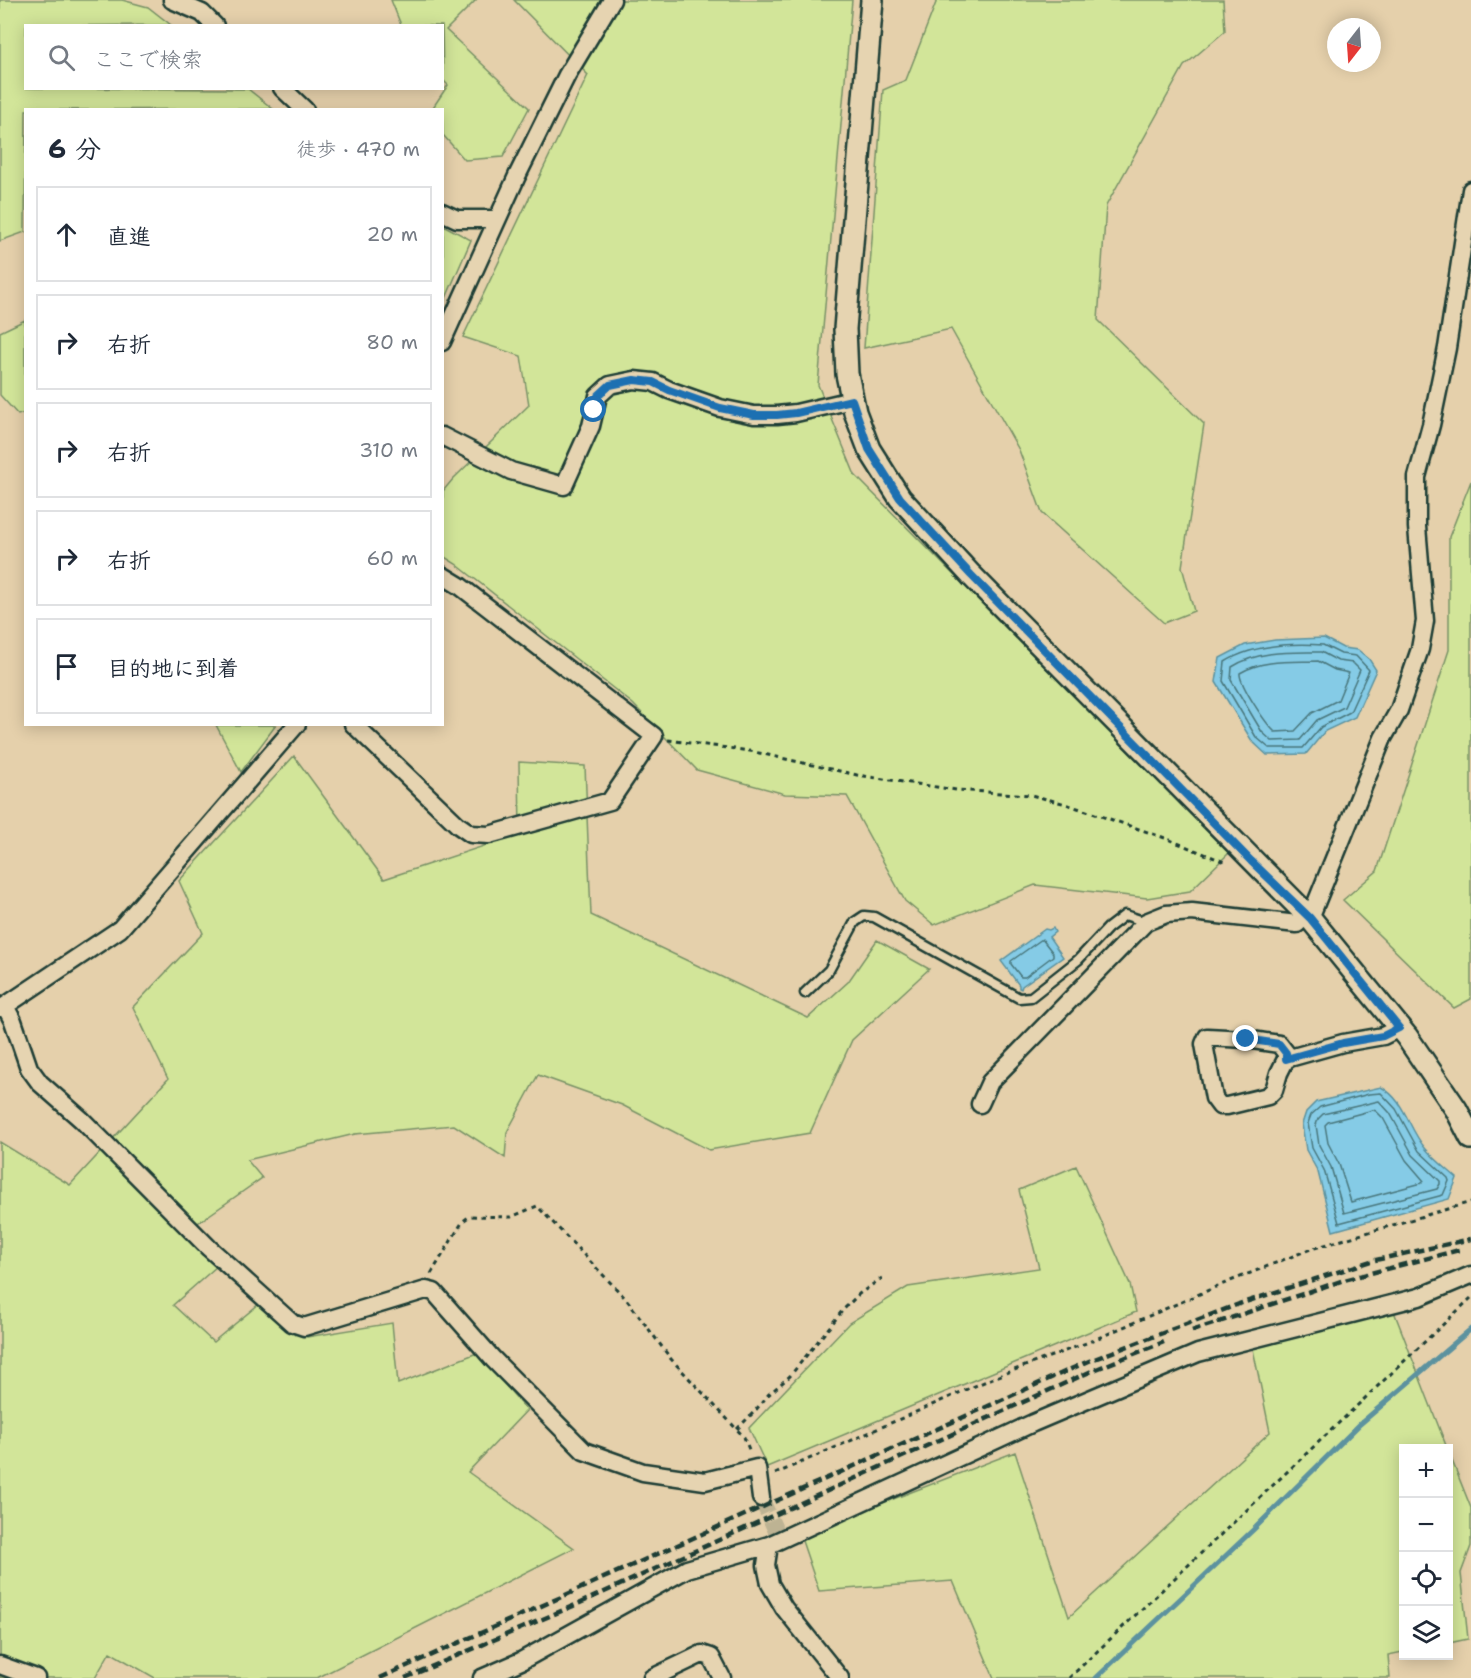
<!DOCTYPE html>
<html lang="ja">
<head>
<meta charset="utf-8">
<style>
	:root { --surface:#fff; --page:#f2f2f3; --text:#1f2937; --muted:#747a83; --line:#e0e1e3 }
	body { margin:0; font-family:"Shantell Sans","Klee One",sans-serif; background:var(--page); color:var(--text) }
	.controls { position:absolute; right:18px; bottom:18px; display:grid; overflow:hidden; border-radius:0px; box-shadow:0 3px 15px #0003 }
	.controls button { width:54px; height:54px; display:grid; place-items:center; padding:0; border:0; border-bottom:2px solid var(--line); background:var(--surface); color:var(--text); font:30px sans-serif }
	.compass { position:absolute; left:1327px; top:18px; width:54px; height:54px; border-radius:50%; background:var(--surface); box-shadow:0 3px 15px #0003; rotate:197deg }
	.stop { position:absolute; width:18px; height:18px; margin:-14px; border:4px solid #1f6fb2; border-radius:50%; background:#fff }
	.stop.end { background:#1f6fb2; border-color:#fff; box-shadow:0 2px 6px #0008 }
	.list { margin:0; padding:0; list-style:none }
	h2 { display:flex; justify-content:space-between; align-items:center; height:78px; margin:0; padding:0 24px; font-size:26px }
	h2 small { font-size:20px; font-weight:400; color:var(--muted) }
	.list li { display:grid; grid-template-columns:39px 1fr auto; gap:18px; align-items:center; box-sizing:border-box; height:96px; margin:0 12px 12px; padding:0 12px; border:2px solid var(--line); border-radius:0px }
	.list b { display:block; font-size:22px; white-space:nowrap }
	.list em { font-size:20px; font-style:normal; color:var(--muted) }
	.icon { flex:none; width:33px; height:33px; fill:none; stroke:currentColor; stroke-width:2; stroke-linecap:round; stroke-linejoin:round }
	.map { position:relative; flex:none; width:1471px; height:1678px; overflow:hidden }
	.search { position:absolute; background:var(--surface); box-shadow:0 3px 15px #0003; left:24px; top:24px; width:420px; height:66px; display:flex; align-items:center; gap:15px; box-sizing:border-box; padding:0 21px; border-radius:0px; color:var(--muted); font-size:22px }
	.panel { position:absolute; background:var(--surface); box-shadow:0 3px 15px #0003; left:24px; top:108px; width:420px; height:618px; border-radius:0px }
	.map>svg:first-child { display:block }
</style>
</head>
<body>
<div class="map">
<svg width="1471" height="1678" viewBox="0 0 1471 1678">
	<rect width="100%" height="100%" fill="#e5d0ab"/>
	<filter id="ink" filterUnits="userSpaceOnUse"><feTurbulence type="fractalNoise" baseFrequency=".0167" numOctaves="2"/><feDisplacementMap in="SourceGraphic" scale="12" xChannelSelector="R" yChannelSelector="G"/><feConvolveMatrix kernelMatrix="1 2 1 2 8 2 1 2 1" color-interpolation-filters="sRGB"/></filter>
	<g filter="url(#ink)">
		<!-- green -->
		<path fill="#d2e599" stroke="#789166" stroke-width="1.5" d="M0,0H122L148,7L171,25L26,26V88L248,89L273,109L26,110L25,232L0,241Z
			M391,0H476L446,30L529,108L503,157L465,160L443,135L442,110L432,109L448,85L443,80L442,26L401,25Z
			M514,0H852L818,385L855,475L1229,853L1190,891L1147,898L1035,885L934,925L905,901L847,796L785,794L697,770L633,704L456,564L443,556V491L453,479L529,405L521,356L463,337L588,75Z
			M937,0H1223L1225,31L1184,66L1106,206L1098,320L1204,424L1182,567L1194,611L1164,623L1042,513L1019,450L951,329L864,348L883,90L906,80Z
			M443,225L471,240L443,305Z
			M25,320V413L18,415L0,395V332Z
			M1471,481V999L1454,1008L1343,900L1377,871L1449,650V537Z
			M216,725H276L241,772Z
			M294,756L384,879L520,834L519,762L585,766L591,915L808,1018L848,982L877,940L929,969L852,1040L810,1133L709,1150L622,1105L538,1075L507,1132L505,1158L454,1125L355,1134L247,1160L262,1178L182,1234L217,1266L173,1305L213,1342L259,1304L307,1337L392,1323L398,1384L477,1353L527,1410L468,1472L574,1548L317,1678H155L110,1652L95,1678H0V1142L70,1185L168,1079L133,1007L203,933L179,881Z
			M1076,1166L1130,1284L1136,1312L767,1467L749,1428L849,1323L908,1287L1039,1268L1019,1190Z
			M1393,1309L1447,1448H1404L1403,1652L1388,1655L1390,1678H994L953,1581L819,1591L800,1535L1015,1452L1069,1617L1270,1432L1252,1344Z
			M1449,1453L1471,1508V1546L1461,1573L1468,1639L1449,1643Z"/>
		<!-- water -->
		<path fill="#85cbe6" stroke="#5c929f" stroke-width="1.5" d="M1324,638L1343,648L1358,650L1369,659L1376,670L1355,717L1325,731L1306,754L1267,755L1252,741L1216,682L1220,658L1245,645L1275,640Z
			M1053,928L1055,932L1049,937L1063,957L1022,986L1021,989L1019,988V985L1001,961L1045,929L1049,930Z
			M1381,1087C1405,1100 1408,1128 1425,1148C1434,1159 1446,1168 1457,1178L1449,1199L1333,1231L1318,1172L1306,1150L1302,1124L1306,1112L1316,1102Z"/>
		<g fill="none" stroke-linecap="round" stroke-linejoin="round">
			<!-- shore -->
			<path stroke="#48767b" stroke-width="1.5" d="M1323,645L1341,654L1356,656L1369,670L1350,712L1321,727L1303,748H1269L1256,737L1223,681L1225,662C1253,644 1291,643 1323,645Z
				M1321,652L1338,661L1353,663L1360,670L1344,707L1317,720L1300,740L1272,741L1262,732L1231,680L1232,667C1258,650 1291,652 1321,652Z
				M1318,661L1335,670L1349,673L1338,700L1312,713L1295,731L1275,732C1266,724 1239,684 1240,673C1263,659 1292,662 1318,661Z
				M1042,939L1053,953V956L1025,977H1021L1011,964V961Z
				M1381,1093L1396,1109L1419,1151L1448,1178L1449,1181L1443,1195L1339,1223L1324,1170L1312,1148L1308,1123L1311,1115L1320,1107L1369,1094Z
				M1379,1101L1390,1113L1413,1155L1440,1181V1184L1437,1189L1344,1213L1331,1167L1319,1145L1316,1125L1318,1119L1323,1114Z
				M1373,1110L1376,1111L1383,1118L1406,1160L1424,1181L1422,1183L1351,1202L1339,1164L1328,1143L1325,1125L1328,1122Z"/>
			<!-- stream -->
			<path stroke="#5c929f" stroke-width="5" d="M1096,1678L1253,1530L1360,1424L1471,1329"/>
			<!-- minor-tunnel -->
			<path stroke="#bdb393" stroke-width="16" stroke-dasharray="16 8" stroke-linecap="butt" d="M761,1498L780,1540"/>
			<defs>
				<path id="service" d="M805,993L829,970L855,922L864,916L874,917L1019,998L1031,997L1078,960L1108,928L1125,915L1146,922"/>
				<path id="minor" d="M172,0L202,13L215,26
					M282,88L305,110
					M442,212L457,219H496
					M442,342L517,176L567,75L612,0
					M442,436L511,471L564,486L591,426L598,396L610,385L634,380L653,382L669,390L720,408L754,415H777L796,413L852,400
					M353,724L458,825L471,834L489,835L610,801L654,736L460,586L442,575
					M1310,918L1383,738L1399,710L1420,649L1425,621L1417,527V477L1431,425L1447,348L1471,190
					M5,1006L13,1021L29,1068L40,1083L82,1120L209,1248L292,1323L304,1327L426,1290L434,1292L493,1359L584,1451L643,1472L705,1481L757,1468L761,1498
					M0,1008L5,1006L120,929L297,724
					M1286,1059V1053L1279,1044L1246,1039L1207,1037L1204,1044L1214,1098L1220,1106H1227L1268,1096L1274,1090L1279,1073L1286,1059L1343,1043L1383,1036L1399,1028
					M980,1104L990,1082L1146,922L1166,914L1192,912L1297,924L1306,915
					M769,1545L766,1565L770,1584L784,1608L840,1678
					M0,1665L36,1678
					M482,1678L521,1661L687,1569L769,1545L1033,1423L1198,1353L1419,1297L1471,1275
					M652,1678L702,1654L711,1657L722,1678"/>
				<path id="tertiary" d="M872,0L845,329L847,374L855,412L869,449L900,498L971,575L1310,918L1407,1037L1456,1109L1471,1138"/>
			</defs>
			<!-- service casing -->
			<use href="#service" stroke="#1f3d34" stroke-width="13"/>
			<!-- minor casing -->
			<use href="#minor" stroke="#1f3d34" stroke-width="21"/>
			<!-- tertiary casing -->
			<use href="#tertiary" stroke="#1f3d34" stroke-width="26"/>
			<!-- path -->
			<path stroke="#1f3d34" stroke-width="3" stroke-dasharray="4.5 4.5" stroke-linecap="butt" d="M668,740L750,751L857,775L956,790L1031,795L1066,804L1165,838L1227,863
				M431,1274L463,1221L470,1216L511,1217L537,1206L627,1300L671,1359L744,1437L750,1452
				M737,1429L755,1411L768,1395L790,1376L843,1310L859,1294L882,1278
				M775,1474L993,1378L1089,1342L1218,1286L1308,1250L1471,1202
				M1069,1678L1471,1298"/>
			<!-- service -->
			<use href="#service" stroke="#e6d4b1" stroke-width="8"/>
			<!-- minor -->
			<use href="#minor" stroke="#e6d4b1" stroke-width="16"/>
			<!-- tertiary -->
			<use href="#tertiary" stroke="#e6d4b1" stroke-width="21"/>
			<!-- rail -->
			<path stroke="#1f3d34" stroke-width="4.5" stroke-dasharray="9 4.5" stroke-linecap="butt" d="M1192,1331L1344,1280L1459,1250
				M380,1678L1089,1361L1239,1304L1371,1261L1471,1239
				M405,1678L580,1603L1094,1370L1164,1342"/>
		</g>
	</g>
	<g fill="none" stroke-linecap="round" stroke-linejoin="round" filter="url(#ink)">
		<!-- route -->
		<path stroke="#1f6fb2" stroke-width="8" d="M594,410L598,396L610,385L634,380L653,382L669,390L720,408L754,415H777L796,413L852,400L869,449L900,498L971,575L1251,861L1310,918L1399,1028L1383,1036L1343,1043L1286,1059V1053L1279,1044L1246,1039"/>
	</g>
</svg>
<div class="controls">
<button>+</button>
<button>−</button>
<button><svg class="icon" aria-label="locate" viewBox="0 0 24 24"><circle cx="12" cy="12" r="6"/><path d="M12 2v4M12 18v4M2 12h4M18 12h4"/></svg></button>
<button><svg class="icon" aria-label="layers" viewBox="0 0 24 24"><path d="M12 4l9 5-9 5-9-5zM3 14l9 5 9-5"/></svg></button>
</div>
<svg class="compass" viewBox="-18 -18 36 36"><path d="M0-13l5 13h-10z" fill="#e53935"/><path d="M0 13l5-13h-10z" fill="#747a83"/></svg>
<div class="stop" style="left:594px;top:410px"></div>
<div class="stop end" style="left:1246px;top:1039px"></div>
<div class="search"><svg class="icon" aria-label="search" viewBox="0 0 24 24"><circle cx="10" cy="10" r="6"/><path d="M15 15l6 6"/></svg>ここで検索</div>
<section class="panel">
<h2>6 分<small>徒歩 · 470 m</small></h2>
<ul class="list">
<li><svg class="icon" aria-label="ahead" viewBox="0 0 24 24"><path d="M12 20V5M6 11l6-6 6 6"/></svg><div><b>直進</b></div><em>20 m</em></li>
<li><svg class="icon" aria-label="right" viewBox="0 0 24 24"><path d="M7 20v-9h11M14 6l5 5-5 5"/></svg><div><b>右折</b></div><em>80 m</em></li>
<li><svg class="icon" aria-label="right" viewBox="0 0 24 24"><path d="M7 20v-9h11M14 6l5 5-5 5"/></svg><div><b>右折</b></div><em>310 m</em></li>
<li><svg class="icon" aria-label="right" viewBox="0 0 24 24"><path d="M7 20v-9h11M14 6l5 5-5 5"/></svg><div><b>右折</b></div><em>60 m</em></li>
<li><svg class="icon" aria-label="arrive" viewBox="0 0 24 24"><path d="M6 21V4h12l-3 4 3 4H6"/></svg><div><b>目的地に到着</b></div></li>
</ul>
</section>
</div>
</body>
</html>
